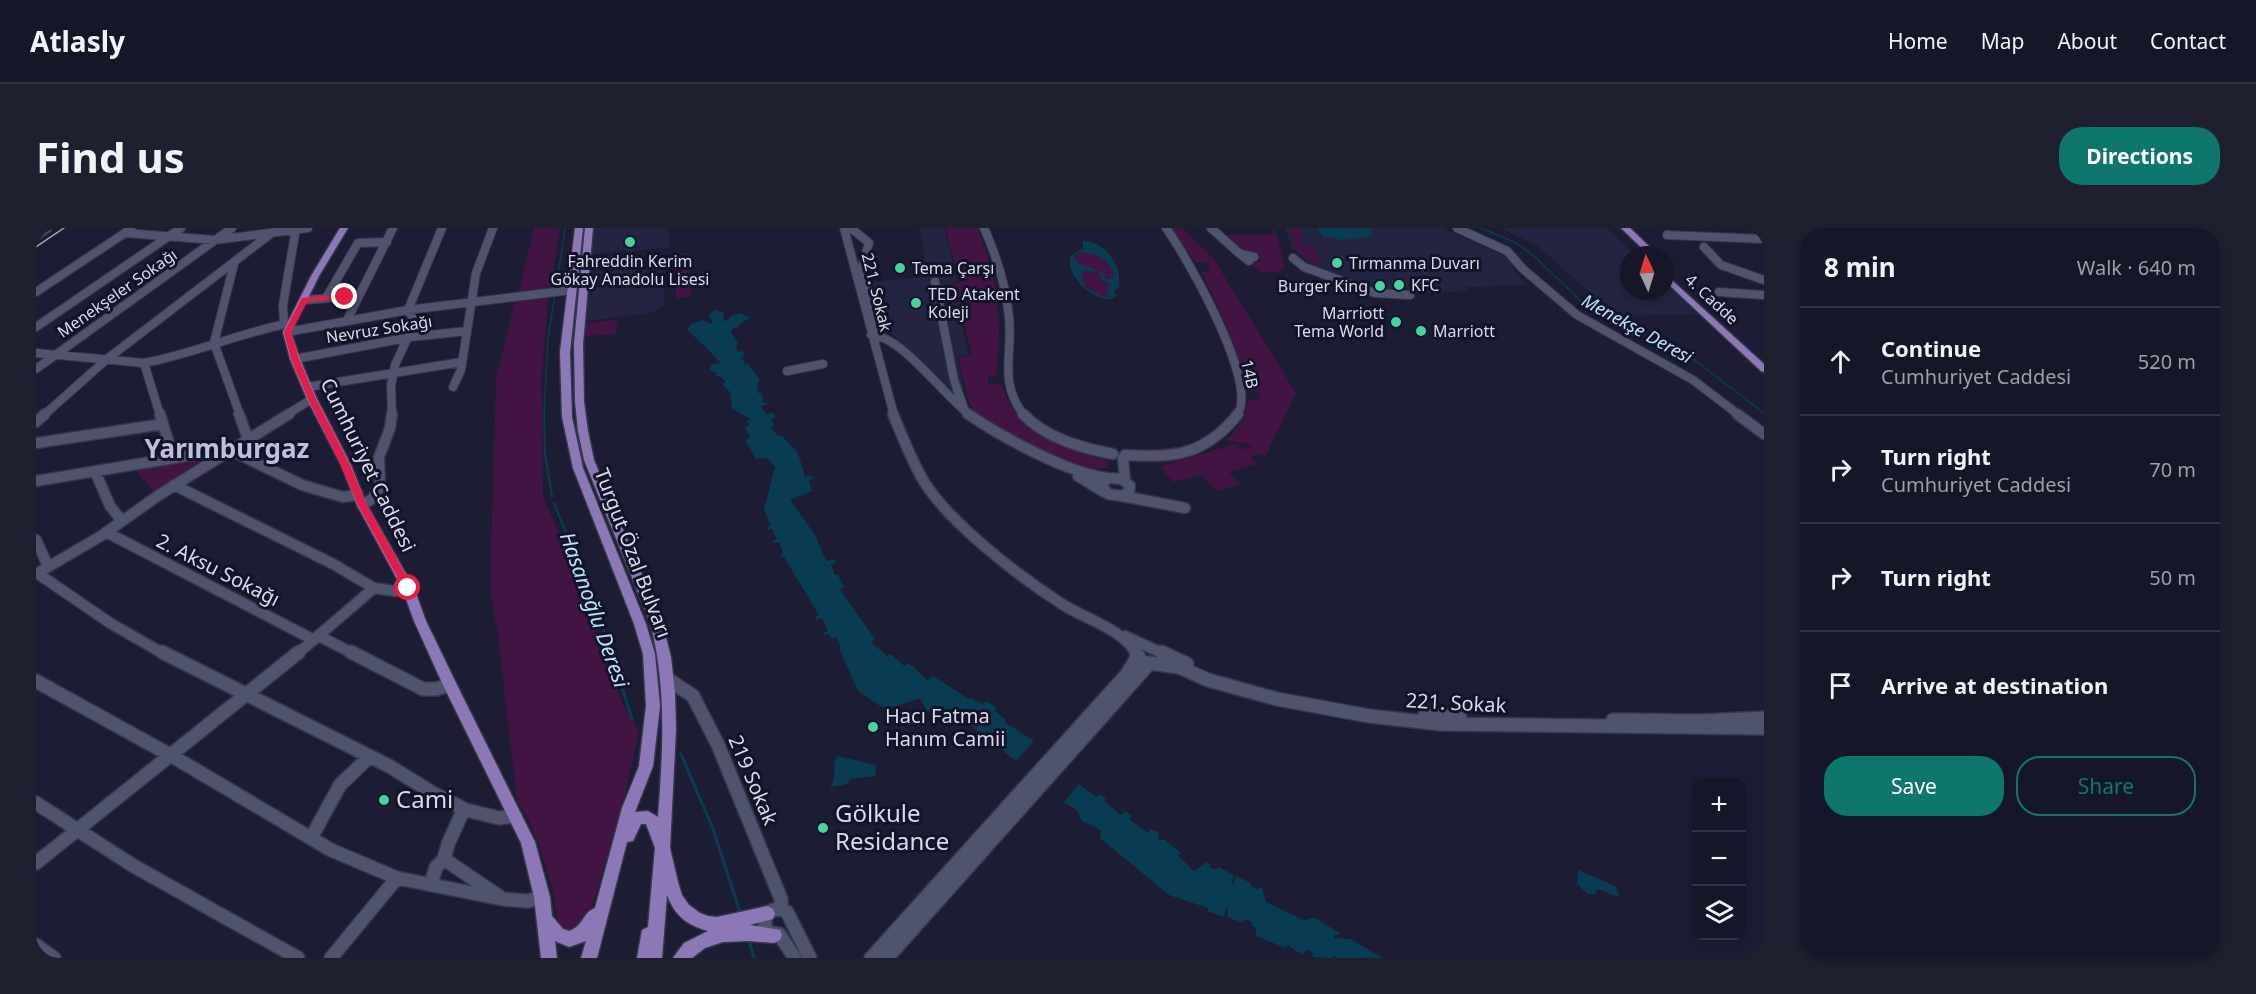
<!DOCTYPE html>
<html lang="en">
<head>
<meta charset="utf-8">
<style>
	:root { --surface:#151627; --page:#1e1f2f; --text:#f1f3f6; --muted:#9d9fa7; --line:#343544; --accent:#0f766e }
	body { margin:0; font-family:"Noto Sans",sans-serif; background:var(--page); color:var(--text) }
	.controls { position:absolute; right:18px; bottom:18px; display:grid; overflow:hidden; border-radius:12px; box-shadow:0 3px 9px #0003 }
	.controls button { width:54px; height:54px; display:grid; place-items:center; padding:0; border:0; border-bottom:2px solid var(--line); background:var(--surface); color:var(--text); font:30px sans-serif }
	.compass { position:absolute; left:1584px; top:18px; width:54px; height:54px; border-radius:50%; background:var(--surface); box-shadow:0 3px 9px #0003; rotate:356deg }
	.stop { position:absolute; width:18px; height:18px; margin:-14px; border:4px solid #e11d48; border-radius:50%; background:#fff }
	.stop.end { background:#e11d48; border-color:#fff; box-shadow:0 2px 6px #0008 }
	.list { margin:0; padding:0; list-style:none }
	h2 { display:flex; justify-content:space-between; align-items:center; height:78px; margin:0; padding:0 24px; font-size:26px }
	h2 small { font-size:20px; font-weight:400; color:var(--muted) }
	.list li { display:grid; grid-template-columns:39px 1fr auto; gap:18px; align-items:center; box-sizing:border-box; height:108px; padding:0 24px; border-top:2px solid var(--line) }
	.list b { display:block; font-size:22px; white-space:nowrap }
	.list p { margin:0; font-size:20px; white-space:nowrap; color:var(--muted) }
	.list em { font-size:20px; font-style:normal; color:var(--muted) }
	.actions { display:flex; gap:12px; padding:18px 24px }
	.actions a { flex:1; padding:14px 0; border:2px solid var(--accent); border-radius:24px; text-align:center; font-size:21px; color:var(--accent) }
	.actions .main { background:var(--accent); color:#fff }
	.icon { flex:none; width:33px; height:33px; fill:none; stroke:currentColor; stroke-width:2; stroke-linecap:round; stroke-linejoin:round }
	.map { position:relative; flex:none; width:1728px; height:730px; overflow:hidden; border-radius:24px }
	header { display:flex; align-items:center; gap:36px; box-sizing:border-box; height:84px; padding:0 30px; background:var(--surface); border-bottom:2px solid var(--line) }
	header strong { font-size:28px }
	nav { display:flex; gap:33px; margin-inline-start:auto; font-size:21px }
	.intro { display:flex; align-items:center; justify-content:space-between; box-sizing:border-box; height:144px; padding:0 36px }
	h1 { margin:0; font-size:42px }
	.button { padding:15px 27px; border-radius:24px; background:var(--accent); color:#fff; font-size:21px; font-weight:700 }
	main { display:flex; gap:36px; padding:0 36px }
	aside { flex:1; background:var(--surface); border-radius:24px; box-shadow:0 3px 9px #0003 }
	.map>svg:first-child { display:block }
</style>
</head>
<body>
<header>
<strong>Atlasly</strong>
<nav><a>Home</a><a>Map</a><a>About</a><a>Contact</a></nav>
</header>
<div class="intro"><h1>Find us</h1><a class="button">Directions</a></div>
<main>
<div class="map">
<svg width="1728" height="730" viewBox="0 0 1728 730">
	<rect width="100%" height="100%" fill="#1c1d34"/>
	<!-- built -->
	<path fill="#222441" d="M557,0H631L634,9L632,20L553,26Z
		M883,0H908L921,54L915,55L933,126L921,128L931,178L899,150L846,95L835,54L892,49Z
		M1249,0H1406L1468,28L1479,38L1474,39L1491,57L1429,59L1431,63L1378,66L1372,60L1343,62L1279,40L1255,19Z
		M1464,0H1571L1599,27H1593V63H1629V56L1661,86L1590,88L1567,76L1502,18Z
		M630,37L628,77L615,85L549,93L554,45Z"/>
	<!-- green -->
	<path fill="#421444" d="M498,0H524L514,63L482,66Z
		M909,0H941C962,47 967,96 960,148L952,147V156L966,157L972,173L992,195L989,197C1013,217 1042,225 1072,232L1073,239L1051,244L984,213L941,188L932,172L922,129L936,127L918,56L924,55Z
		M1134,0H1146L1177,30L1260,165L1229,229L1223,226L1215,229L1221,236L1193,244L1204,256L1181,263L1165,247L1137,254L1124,239L1199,216L1205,221L1215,220L1217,222L1212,216L1191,212L1208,191L1212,172L1224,173L1223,164L1211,163C1199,121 1186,82 1165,44L1175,43L1170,34H1159Z
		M1235,0L1239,3L1249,39L1243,43L1247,47L1252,46L1253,49L1241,44H1225L1200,27L1216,35L1225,34L1224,31L1208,25L1184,7L1238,6Z
		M1254,0H1265L1268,19L1276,18L1284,33L1280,39L1259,20Z
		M1046,24C1062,26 1076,33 1078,50H1070L1068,45L1042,35L1039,28Z
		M653,26L655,69L640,70L639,27Z
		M1052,43L1062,44L1066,52L1076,57L1071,61L1073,68L1067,69L1049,59L1044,44Z
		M512,68L506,147L507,270L526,311L587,477L603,503L588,572L553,688L543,701L528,705C519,691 520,675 516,660C508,629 499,599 481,573L462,408L454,360L460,151L479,73Z
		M581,92L580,106L549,108L550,95Z
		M180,227L120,265L97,240Z"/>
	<!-- water -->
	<path fill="#093c52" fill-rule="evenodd" d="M1281,0H1333L1337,4L1334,9L1305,12L1293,8L1288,11Z
		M1047,13C1069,12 1087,39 1083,59L1078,62L1080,68L1075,71C1056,73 1031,49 1034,29L1047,20ZM1045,24C1062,26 1076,32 1078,50L1070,51L1068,45L1042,35L1038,28ZM1047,43L1062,44L1066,52L1075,57L1071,61L1073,68L1067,69L1049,59L1045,44Z
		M679,82L688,85L687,92L691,93L696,87L704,85L714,90L703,96V99L697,100L695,104L702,116L699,117L702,124L707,123L708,128L705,130L710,137L712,136L724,152L721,156L722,165H726L727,174L733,176L725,178L730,186L736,185L740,189L735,192L739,198L735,200L742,208L745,207L762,225L769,249L776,248L778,250L773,252L776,263L754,272L779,307L790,333L799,331L800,335L795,336L799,347H802L808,359L804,362L839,411L835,414L851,428L855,426L868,438L873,435L891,452L897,448L933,471L935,470L947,476L950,473L961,480L959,483L970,492L968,494L998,513L980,533L932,495L910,494L902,480L891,483L884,470L850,482L822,463L803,420L805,419L800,409L795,410L793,406L788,407L787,405L792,403L786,390L780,392L779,389L783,387L748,329H744V327L747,325L743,314L738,315L737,313L741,311L736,301L732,302L731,299L735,298L728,282L739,239L731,230L720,231L709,212L714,210L709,199L713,197L711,193L714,191L696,180L694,164L686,156L690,154L684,148H680L681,145L673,142L675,137L685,135C671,121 662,111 651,102L654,97L666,92L675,96L677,93L672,87Z
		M801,528L840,537L839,548L814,551L812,556L794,559C802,549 795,539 801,528Z
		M1043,556L1060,569L1063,566L1071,571L1067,572L1085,587L1089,583L1096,588L1093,591L1112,605L1115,601L1122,604L1123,612H1129L1145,625L1142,628L1158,643L1171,634L1174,636L1173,639L1180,642L1182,639L1198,647L1195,656L1197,657L1200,648L1215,655V658L1222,662L1223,659L1226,660L1230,674L1268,692L1279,690L1302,704L1304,707H1298V710L1314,711L1347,730H1301L1298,727L1297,730L1276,729L1277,724L1271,722L1266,727L1252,717L1249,720L1220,708V700L1216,698V694L1208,691L1207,695L1191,689L1192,679H1190L1188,689L1172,683V680L1133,667L1064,610L1065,602L1046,593L1041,582L1028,574Z
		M1542,642L1579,658L1583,666L1582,669L1562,661L1559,666H1552L1541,656Z"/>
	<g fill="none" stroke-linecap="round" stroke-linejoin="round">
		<!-- stream-far2 -->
		<path stroke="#093c52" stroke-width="1.5" d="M1445,0L1480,15L1497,27L1548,76L1660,133L1728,185
			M520,61L529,0
			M508,187L512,110L519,67"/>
		<!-- stream-far1 -->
		<path stroke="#093c52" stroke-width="2" d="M508,186L509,226L516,268
			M518,275L566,396L575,426"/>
		<!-- stream -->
		<path stroke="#093c52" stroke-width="3" d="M575,424L596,491
			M645,526L677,601L704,684
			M713,712L718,730"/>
		<defs>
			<path id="minor-far2" d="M808,0L858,187
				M815,0L833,15L826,39L841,100V110
				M948,0C961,29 970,58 973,89C977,127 962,154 988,187
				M1130,0C1151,29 1224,157 1201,187
				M1175,0L1204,26
				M1421,0L1471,23L1487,41L1541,87L1657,152L1703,187
				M1726,0L1728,2
				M90,5L179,12L272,0
				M1631,7L1728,11
				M0,8L12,0
				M1668,19L1685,37L1728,52
				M1257,30L1268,39L1339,65L1374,67
				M1213,33L1204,26L1218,29
				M198,36L178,115L204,187
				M899,54L918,152L928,181
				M0,64L95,1
				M1683,64L1728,67
				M290,70L322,15L351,14
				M268,72L322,68
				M311,92L357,0
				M248,96L247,77L260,0
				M0,99L145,0
				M251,104L372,82L536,62
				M835,107C865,107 908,168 934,187
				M0,125L108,135L124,187
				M259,131L375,109L431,103
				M108,135C158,126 205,104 255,95
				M0,141L196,0
				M751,143L787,136
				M271,159L426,134
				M417,159L425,142L440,45L457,0
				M8,187L71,131L237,4
				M250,187L276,171
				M356,187L355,158L359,137L379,94L372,82L406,0"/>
			<path id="minor-far1" d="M124,186L137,229
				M203,186L212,211
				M857,186C866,208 875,231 887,252C913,295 984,349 1026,376C1051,392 1085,400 1101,426
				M932,186C964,208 1033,246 1072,250
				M987,186C1010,210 1045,220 1077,226
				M1701,186L1728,206
				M0,194L9,186
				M0,215L127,196
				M1089,227C1140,230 1169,227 1202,186
				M1087,230L1089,253
				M59,243L74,278L86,293
				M1042,248L1068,264
				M1072,250L1086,251L1094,258L1093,264L1086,268L1072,266L1065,257Z
				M0,253L192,221L266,257L307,269L322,267
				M138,257L297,336L338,360L359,363L372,360
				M1086,268L1149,280
				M326,277L336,271L344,259L343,229L354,200L356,186
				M70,304L278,412
				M0,312L12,338
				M1,345L74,395L128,426
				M0,346L65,308L123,267L253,186
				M283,408L318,426
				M1089,408L1128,426
				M261,426L338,360"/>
			<path id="minor" d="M126,424L353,538L397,565L430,582L463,590L479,588
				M315,424L387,461H400L414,457
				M1100,424L1106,434L1143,439L1172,452L1241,471L1333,488L1405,496L1728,500
				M1125,424L1151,436
				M633,452L657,468L682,517L745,671V681
				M0,453L136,528L295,622L361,650L466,671L492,673L506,669
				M1389,487L1424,489
				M1577,492L1665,493L1728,490
				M0,575L96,637L262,730
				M275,610L304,557L332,530
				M408,631L412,616L427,583
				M0,635L263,424
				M395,657L400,639L408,631L464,669
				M0,717L18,730
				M295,730L361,650
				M759,730L743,706L734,705L729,700V689C735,681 742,679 751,684L774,730
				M835,730L1091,446L1102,428
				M851,730L1113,436"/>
			<path id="major" d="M304,0H312L283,48L255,104L264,131L281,171L315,237L331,277L378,360L390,393L421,457L499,614L514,669L516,688L527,701L533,703C548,698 546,685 559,680L586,580L603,538L610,478L607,426L598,396L537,240L526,189L524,124L539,0H547L534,124L536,189L547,240L610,396L619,426L624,478L617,538L599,584L612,583L622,589C627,524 631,458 614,394L548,232L542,203L539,174L538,116L549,0H557L547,116L548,174L552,203L558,232L626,394L635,429L639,465L640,501L634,620L642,654L646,667L653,677L664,685L672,688L681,689L731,678L737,681L739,686L737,691L714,697L744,702L746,707L744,712L738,715L713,713L687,714L669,720L656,730H637L648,715L672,703C651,697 639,688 631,667L626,730H601L606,702L612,699L619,620L610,596H605L597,613L591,614L561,730H545L550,713L533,719L519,713L521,730H505L498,669L485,615L407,457L378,393L366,360L321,277L305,237L271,171L254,131L247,104L275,48Z
				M1585,0H1594L1622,27H1613Z
				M1629,46L1728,136V144L1725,143L1629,53Z"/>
		</defs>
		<!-- minor-far2 casing -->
		<use href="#minor-far2" stroke="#353649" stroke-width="10"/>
		<!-- minor-far1 casing -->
		<use href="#minor-far1" stroke="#353649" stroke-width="13"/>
		<!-- minor casing -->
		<use href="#minor" stroke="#353649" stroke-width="16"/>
		<!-- major casing -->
		<use href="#major" stroke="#353649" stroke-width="3"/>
		<!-- minor-far2 -->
		<use href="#minor-far2" stroke="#50536e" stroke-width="8"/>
		<!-- minor-far1 -->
		<use href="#minor-far1" stroke="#50536e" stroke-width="10"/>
		<!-- minor -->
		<use href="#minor" stroke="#50536e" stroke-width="13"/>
		<!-- major -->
		<use href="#major" fill="#8d78b7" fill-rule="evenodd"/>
		<!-- rail -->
		<path stroke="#a4a6b8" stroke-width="1.5" d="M0,19L28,0"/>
	</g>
	<!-- route -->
	<path fill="#e11d48" d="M309,66L311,70L271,74L255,104L263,131L280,171L314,237L331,277L377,360L372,364L369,363L322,277L305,237L272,171L255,131L248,104L266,70Z"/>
	<!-- markers -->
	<g fill="#44d49f" stroke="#13142a" stroke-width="2">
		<circle cx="594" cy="14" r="6"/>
		<circle cx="1301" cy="35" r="6"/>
		<circle cx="864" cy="40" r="6"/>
		<circle cx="1363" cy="57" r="6"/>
		<circle cx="1344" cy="58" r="6"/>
		<circle cx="880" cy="75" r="6"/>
		<circle cx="1360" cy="94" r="6"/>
		<circle cx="1385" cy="103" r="6"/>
		<circle cx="837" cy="499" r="6"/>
		<circle cx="348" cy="572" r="6"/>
		<circle cx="787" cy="600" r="6"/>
	</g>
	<g text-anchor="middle" stroke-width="6" stroke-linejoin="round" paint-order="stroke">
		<!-- far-poi labels -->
		<g font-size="16" fill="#d9dbeb" stroke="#13142a" text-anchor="start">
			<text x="594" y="39" text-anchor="middle">Fahreddin Kerim<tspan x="594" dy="18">Gökay Anadolu Lisesi</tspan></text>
			<text x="1313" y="41">Tırmanma Duvarı</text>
			<text x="876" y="46">Tema Çarşı</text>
			<text x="1375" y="63">KFC</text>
			<text x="1332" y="64" text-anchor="end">Burger King</text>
			<text x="892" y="72">TED Atakent<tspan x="892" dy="18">Koleji</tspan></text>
			<text x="1348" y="91" text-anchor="end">Marriott<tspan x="1348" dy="18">Tema World</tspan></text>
			<text x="1397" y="109">Marriott</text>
		</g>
		<!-- far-street labels -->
		<g font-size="16" fill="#d9dbeb" stroke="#13142a">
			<text transform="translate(841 64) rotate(76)" y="6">221. Sokak</text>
			<text transform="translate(81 65) rotate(-35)" y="6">Menekşeler Sokağı</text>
			<text transform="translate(1676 71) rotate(43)" y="6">4. Cadde</text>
			<text transform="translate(343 101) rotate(-9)" y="6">Nevruz Sokağı</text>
			<text transform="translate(1214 146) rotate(77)" y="6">14B</text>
		</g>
		<!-- far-water labels -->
		<g font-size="18" font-style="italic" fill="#b9e2fb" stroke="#13142a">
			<text transform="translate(1601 101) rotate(29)" y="6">Menekşe Deresi</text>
		</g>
		<!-- street labels -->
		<g font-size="20" fill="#d9dbeb" stroke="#13142a">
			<text transform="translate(332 237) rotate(64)" y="7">Cumhuriyet Caddesi</text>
			<text transform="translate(597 325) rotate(69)" y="7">Turgut Özal Bulvarı</text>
			<text transform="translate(182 342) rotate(27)" y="7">2. Aksu Sokağı</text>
			<text transform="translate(1420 475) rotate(3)" y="7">221. Sokak</text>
			<text transform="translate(717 552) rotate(67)" y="7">219 Sokak</text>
		</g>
		<!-- poi labels -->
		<g font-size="20" fill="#d9dbeb" stroke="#13142a" text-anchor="start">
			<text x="849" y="495">Hacı Fatma<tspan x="849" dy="23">Hanım Camii</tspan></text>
		</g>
		<!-- water labels -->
		<g font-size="21" font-style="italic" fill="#b9e2fb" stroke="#13142a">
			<text transform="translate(558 382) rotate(70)" y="7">Hasanoğlu Deresi</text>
		</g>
		<!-- near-poi labels -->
		<g font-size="24" fill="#d9dbeb" stroke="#13142a" text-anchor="start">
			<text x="360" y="580">Cami</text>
			<text x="799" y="594">Gölkule<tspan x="799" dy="28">Residance</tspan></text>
		</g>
		<!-- district labels -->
		<g font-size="26" font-weight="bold" fill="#bcc0df" stroke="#13142a">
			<text x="191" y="230">Yarımburgaz</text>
		</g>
	</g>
</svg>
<div class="controls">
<button>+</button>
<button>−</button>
<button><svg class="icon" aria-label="layers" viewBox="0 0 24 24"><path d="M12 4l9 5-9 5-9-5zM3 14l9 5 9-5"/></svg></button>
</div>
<svg class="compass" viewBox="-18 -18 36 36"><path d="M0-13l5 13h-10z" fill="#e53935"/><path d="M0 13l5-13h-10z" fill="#9d9fa7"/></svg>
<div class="stop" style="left:372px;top:360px"></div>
<div class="stop end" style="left:309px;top:69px"></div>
</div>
<aside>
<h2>8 min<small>Walk · 640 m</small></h2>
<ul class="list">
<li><svg class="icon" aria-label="ahead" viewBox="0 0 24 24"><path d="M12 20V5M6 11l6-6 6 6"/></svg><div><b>Continue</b><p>Cumhuriyet Caddesi</p></div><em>520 m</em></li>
<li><svg class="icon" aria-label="right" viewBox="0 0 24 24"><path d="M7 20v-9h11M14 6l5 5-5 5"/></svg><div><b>Turn right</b><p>Cumhuriyet Caddesi</p></div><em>70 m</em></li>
<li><svg class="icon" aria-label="right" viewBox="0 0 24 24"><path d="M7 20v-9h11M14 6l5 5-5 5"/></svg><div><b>Turn right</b></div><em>50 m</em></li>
<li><svg class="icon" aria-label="arrive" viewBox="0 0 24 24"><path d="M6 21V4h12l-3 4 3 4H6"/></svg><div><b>Arrive at destination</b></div></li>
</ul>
<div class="actions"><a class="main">Save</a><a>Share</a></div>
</aside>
</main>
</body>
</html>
